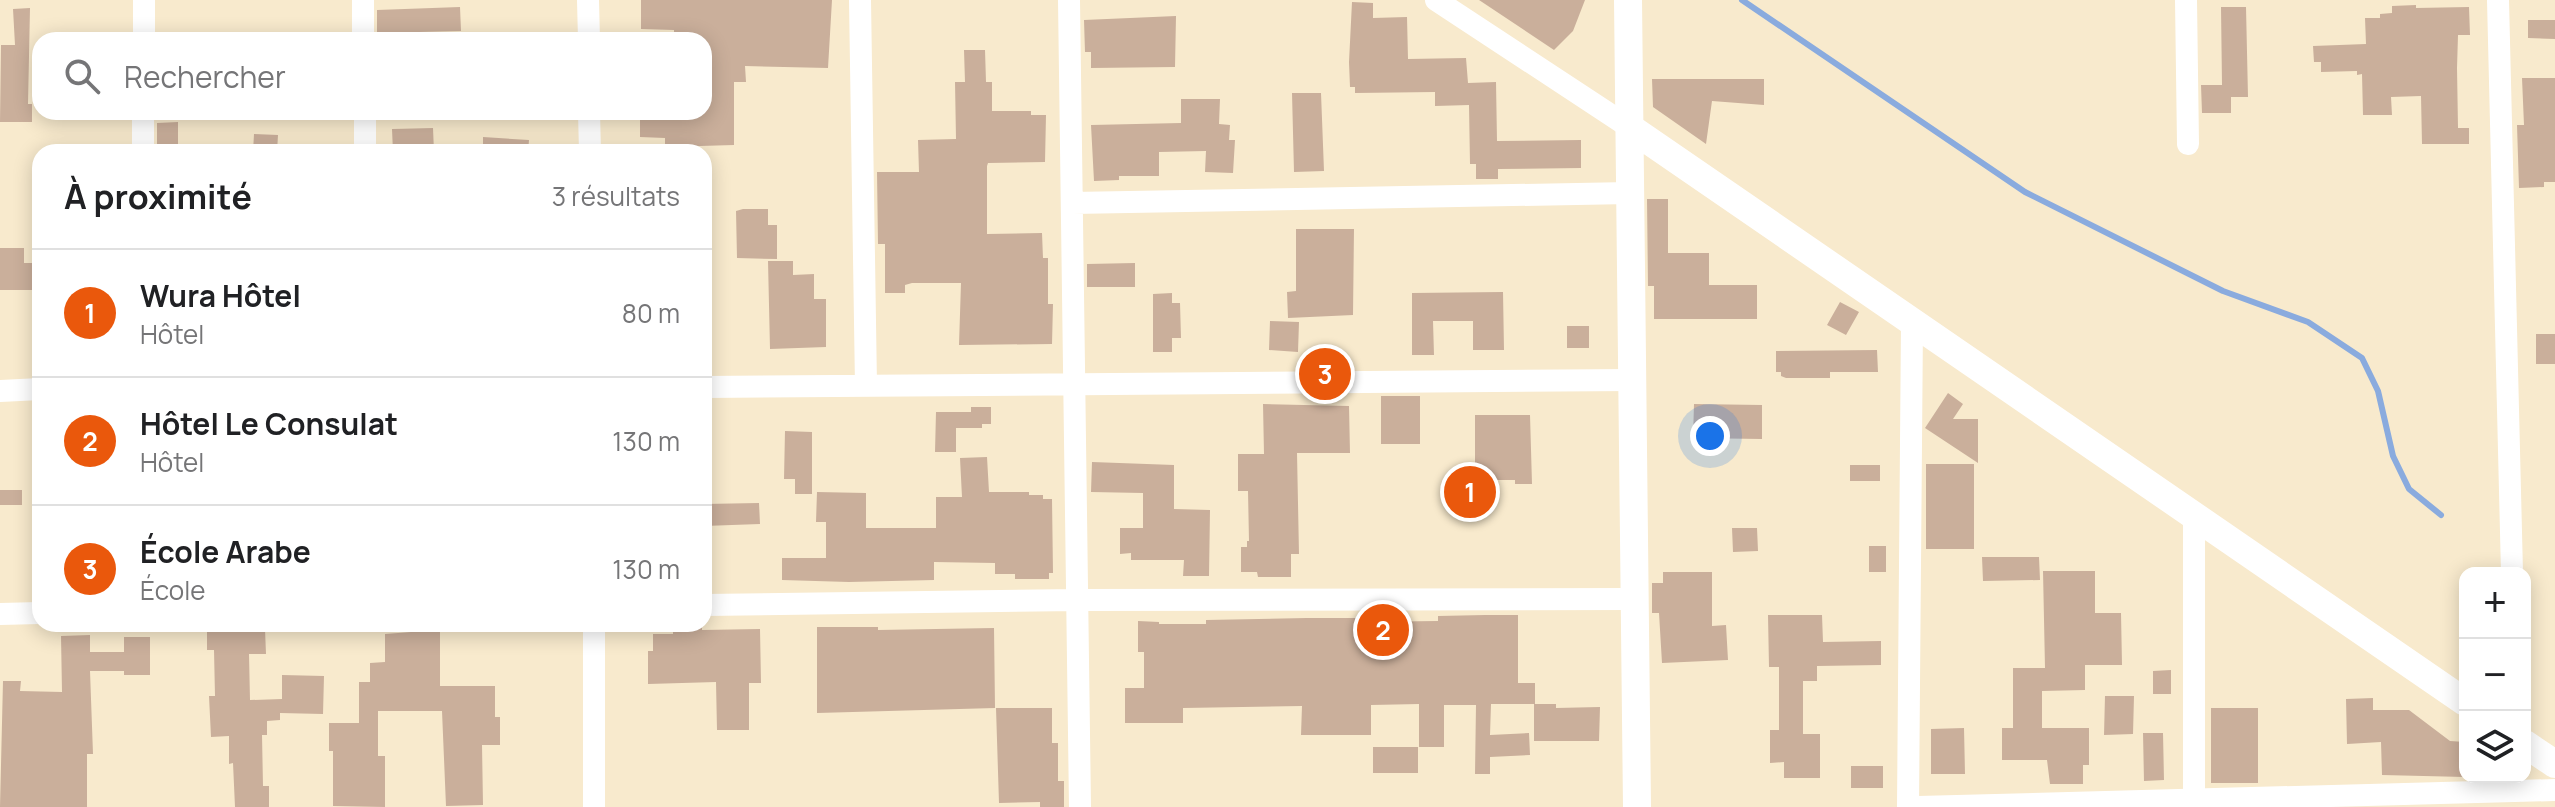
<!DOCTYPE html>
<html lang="fr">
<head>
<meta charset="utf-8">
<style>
	:root { --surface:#fff; --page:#f6f6f6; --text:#202124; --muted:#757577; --line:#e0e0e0; --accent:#ea580c }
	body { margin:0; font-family:Manrope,sans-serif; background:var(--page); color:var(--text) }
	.controls { position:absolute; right:24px; bottom:24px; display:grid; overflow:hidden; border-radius:16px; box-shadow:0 4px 20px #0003 }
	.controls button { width:72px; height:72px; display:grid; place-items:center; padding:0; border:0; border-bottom:2px solid var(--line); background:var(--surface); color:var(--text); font:40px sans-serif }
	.you { position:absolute; left:1710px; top:436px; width:28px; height:28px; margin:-20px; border:6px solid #fff; border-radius:50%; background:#1a73e8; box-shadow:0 0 0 12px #1a73e833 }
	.badge { display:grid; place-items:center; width:52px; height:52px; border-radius:50%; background:var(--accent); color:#fff; font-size:26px; font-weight:700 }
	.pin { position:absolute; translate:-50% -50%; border:4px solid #fff; box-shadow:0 2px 8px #0006 }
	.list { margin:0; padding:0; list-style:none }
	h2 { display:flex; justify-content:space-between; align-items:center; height:104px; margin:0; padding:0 32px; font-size:34px }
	h2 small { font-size:26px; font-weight:400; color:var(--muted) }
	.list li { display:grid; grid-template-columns:52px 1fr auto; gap:24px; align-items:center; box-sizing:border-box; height:128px; padding:0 32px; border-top:2px solid var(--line) }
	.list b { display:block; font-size:30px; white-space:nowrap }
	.list p { margin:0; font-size:26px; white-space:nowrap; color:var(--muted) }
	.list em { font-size:26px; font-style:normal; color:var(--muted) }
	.icon { flex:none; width:44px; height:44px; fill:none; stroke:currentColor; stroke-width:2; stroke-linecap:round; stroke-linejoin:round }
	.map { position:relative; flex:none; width:2555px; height:807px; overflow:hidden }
	.search { position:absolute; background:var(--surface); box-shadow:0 4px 20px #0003; left:32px; top:32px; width:680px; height:88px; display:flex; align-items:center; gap:20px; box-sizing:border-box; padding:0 28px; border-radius:24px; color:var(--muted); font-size:30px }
	.panel { position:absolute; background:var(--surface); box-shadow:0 4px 20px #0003; left:32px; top:144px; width:680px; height:488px; border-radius:24px }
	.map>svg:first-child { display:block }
</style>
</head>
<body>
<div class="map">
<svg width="2555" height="807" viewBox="0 0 2555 807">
	<rect width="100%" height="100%" fill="#f8eacd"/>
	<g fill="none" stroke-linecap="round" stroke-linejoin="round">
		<!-- stream -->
		<path stroke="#8aabde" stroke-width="6" d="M1742,0L2025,192L2223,291L2308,322L2362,358L2378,391L2393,456L2409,489L2441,515"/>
	</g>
	<!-- building -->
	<path fill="#caaf9b" d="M641,0H832L828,68L745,66L746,82H734V145L665,147V138L640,137V112H704V40H674V30L641,29Z
		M1479,0H1585L1573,31L1554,50Z
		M1352,2L1373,3V18L1407,17L1408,59L1466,58L1468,83L1496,82L1497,141L1581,140V168L1498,169V179H1476V164H1470L1469,105L1435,106V92L1355,93V87H1350L1349,62Z
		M2416,5V8L2469,7L2470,35H2458L2457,68L2458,128H2469V144H2422L2421,96L2391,97L2392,115H2363L2362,74L2357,75V71L2321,72V62H2314L2313,46L2366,44L2365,18H2380V14L2392,13V6Z
		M460,7L461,31L377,33V10Z
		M2221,7H2246L2248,97H2231V113H2202L2201,85H2222Z
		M30,8L28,104H32V122H0L1,45H15L13,9Z
		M1176,16L1175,67L1091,68V52H1085L1084,20Z
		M2528,20H2555V39L2528,38Z
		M964,50H985L986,82H992V111H1031V115H1046L1045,162L988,163L987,166V234L1042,233L1043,258H1048V304H1053L1052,344L959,345L961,283H912L905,285V293H885V244H878L877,172H919L918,140L956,139L955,82H965Z
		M2522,78H2555V182H2544V187L2519,188L2517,125H2524Z
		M1652,79H1764V105L1712,101L1706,144L1653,107Z
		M1292,93H1321L1324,171L1294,172Z
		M1181,99H1220L1219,124L1230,125L1229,140H1235L1233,173L1205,172L1206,151L1159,152V176H1119V180L1094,181L1091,125L1181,123Z
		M178,122V144H157V123Z
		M433,128L434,152H393L392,129Z
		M254,134L278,135L277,152H253Z
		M483,137L529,140L528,152H483Z
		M1647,199H1668V253H1709V285H1757V319H1654V286H1648Z
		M743,209H768V225H777V259L737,258L736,211Z
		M1296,229H1354L1353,315L1288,318L1287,292L1296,291Z
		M0,248H24V263H32V290H0Z
		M768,261H793V275L814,274V299H826V347L770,349Z
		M1135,263V287H1087V264Z
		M1503,292L1504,350H1473V321H1433L1434,355H1412V293Z
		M1172,293V303H1180L1181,338H1172V352H1153V294Z
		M1840,302L1859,312L1846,335L1827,325Z
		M1270,321L1299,322L1298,352L1269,350Z
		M1567,326H1589V348H1567Z
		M2536,334H2555V364H2536Z
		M1877,350L1878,372H1830V378H1786L1781,376V372H1776V351Z
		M1948,393L1963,404L1953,419H1978V463L1925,428Z
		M1381,396H1420V444H1381Z
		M1263,404L1349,406L1350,453H1297L1299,554H1291V577H1258L1257,572H1241V547H1247V541H1249L1248,491H1238V454H1264Z
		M1694,404L1762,405V439L1693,438Z
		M971,407H991V424H982V428H956V452H935L936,412H971Z
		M1475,415H1530L1532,484H1515V480H1475Z
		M785,431L812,432V494H795V479H784Z
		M987,457L989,492H1029V495H1043V499H1052L1053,573H1049V579H1015V574H995V563L934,562V580L849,582L782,580V558H826V522H816L817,492L866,493V528H936V497H962L960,458Z
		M1092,462L1174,465V509L1210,510L1209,576H1183L1184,560H1131V553L1120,554V528H1143V493L1091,492Z
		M1926,464H1974V549H1926Z
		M1850,465H1880V481H1850Z
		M0,490H22V505H0Z
		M759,503L760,524L704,526V504Z
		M1732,528H1757L1758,551L1733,552Z
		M1869,546H1886V572H1869Z
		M1982,557H2039L2040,580L1983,581Z
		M2043,571H2095V613H2121L2122,665H2085V690L2042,691V728H2089V765H2083V784H2050L2047,760H2002V728H2013V668H2045Z
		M1663,572H1712V626L1726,625L1728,660L1662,663L1659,613H1652V583H1663Z
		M1485,615H1518V683H1535V704H1491L1490,735L1529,733L1530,755L1490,757V774H1475L1476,705H1444V747H1419V704L1371,705V735H1301L1302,706L1183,708V723H1125V688H1144V652H1138V621L1159,622V624H1206V620L1307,618H1357V622L1438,621V616Z
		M1768,615H1822L1823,642L1881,641V665L1817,666V681H1803V734H1820V778H1784V762L1770,763V730H1779V667H1769Z
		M673,627H702V630L760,629L761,683H749V730H717L716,682L648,684V651H653V634H673Z
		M817,627H878V630L994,628L995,708L817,713Z
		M265,629L266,654H249L250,700L282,699V675L324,676L323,714L280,713V720L267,721V735H262L263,786H269V807H235L233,763L229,764V736L211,737L209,696H215L214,650H207V630Z
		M411,632H440V686H495V717H500V745H482L483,805L446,806L442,711H378V756H385V807L333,806V751H329V723H359V682H370V663L385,662V634Z
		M90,635V652H124V637H150V675H124V671H90L93,754H87V807H0L3,681H21L20,691L62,692L61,636Z
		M2171,670V694H2153V671Z
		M2105,696H2134L2133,734L2104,735Z
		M2373,698V710H2409L2450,741L2465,742V777L2382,775L2381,742L2347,744L2346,699Z
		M1534,704H1556V708L1600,707L1599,741H1534Z
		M996,708H1052V743H1058V781H1064V807H1040V802L999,803Z
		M2211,708H2258V783H2211Z
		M1964,728L1965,774H1931V729Z
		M2143,733H2163L2164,780L2144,781Z
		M1373,747H1418V773H1373Z
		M1851,766H1883V788H1851Z"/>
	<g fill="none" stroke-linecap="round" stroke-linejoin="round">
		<!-- minor -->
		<path stroke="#fff" stroke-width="22" d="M363,0V40
			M588,0L589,40
			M860,0L866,386
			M1069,0L1080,807
			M1436,0L1629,127
			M2186,0L2188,144
			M2498,0L2512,573
			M144,40V0
			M365,112V152
			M589,112L590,152
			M143,152V112
			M1072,203L1630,193
			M704,387L1632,380
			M0,391L40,389
			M704,605L1077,600L1635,599
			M0,614L40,613
			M594,624V807
			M1908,807L1912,322
			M1918,807L2555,790
			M2194,807V516"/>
		<!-- tertiary -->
		<path stroke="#fff" stroke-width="28" d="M1628,0L1637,807
			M1629,127L2465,702
			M2525,744L2555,764"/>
	</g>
</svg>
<div class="controls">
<button>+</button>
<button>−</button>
<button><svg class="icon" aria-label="layers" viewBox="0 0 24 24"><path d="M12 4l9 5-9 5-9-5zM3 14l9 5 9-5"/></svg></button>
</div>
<div class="you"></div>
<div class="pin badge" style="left:1470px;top:492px">1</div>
<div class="pin badge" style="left:1383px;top:630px">2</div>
<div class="pin badge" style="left:1325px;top:374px">3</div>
<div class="search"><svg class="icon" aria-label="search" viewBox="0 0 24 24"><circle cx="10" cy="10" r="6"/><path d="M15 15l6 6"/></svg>Rechercher</div>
<section class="panel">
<h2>À proximité<small>3 résultats</small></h2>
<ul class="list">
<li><span class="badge">1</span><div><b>Wura Hôtel</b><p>Hôtel</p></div><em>80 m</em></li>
<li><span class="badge">2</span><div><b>Hôtel Le Consulat</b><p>Hôtel</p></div><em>130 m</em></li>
<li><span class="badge">3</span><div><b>École Arabe</b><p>École</p></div><em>130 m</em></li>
</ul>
</section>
</div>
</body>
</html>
